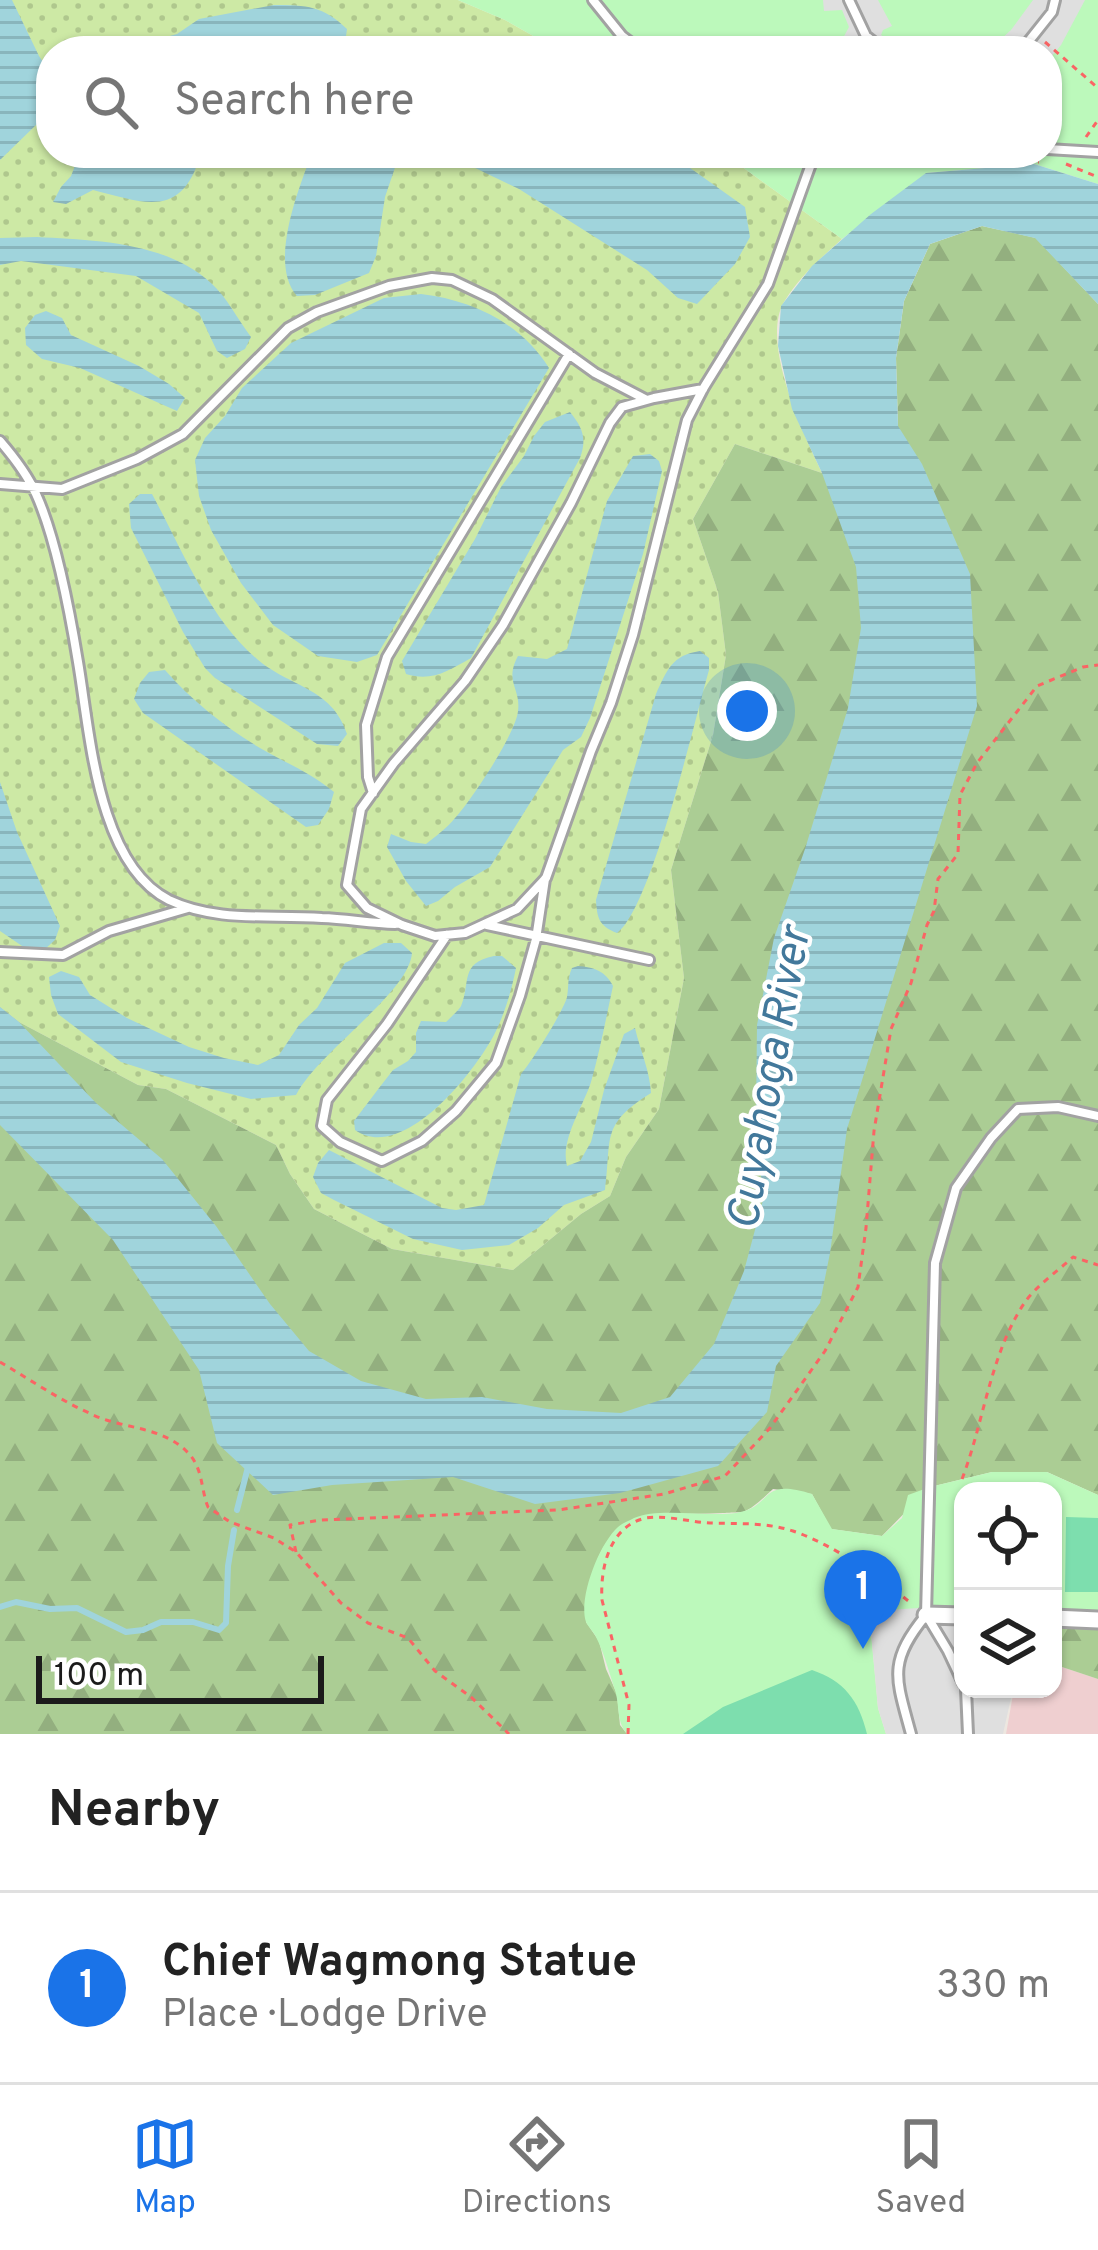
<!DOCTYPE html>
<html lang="en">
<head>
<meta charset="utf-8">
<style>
	:root { --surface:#fff; --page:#f2f2f2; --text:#222; --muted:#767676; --line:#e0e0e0; --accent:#1a73e8 }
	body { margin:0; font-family:Overpass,sans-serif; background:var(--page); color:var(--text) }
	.controls { position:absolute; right:36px; bottom:36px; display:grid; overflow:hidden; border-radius:24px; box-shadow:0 3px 9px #0004 }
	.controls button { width:108px; height:108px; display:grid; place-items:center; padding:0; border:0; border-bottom:3px solid var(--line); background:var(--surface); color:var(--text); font:60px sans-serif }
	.scale { position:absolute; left:36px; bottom:30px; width:288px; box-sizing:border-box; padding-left:12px; border:6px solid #1b1b1b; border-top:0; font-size:33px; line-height:42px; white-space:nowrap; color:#1b1b1b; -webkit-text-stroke:9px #fff; paint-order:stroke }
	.you { position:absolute; left:747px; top:711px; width:42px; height:42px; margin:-30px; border:9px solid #fff; border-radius:50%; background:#1a73e8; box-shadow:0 0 0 18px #1a73e833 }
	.badge { display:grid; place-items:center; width:78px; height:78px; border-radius:50%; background:var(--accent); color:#fff; font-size:39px; font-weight:700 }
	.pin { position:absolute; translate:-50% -99px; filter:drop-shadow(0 3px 6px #0008) }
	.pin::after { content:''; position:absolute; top:63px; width:42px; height:36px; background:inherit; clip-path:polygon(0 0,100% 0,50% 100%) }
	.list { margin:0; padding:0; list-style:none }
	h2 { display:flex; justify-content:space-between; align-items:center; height:156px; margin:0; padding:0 48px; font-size:51px }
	h2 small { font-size:39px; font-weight:400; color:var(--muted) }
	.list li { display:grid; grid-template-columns:78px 1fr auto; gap:36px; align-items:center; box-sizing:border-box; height:192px; padding:0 48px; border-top:3px solid var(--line) }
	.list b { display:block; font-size:45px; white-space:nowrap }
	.list p { margin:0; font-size:39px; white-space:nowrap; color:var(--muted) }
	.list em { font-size:39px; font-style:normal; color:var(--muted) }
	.icon { flex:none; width:66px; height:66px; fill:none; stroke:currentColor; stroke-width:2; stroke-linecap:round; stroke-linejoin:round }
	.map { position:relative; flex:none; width:1098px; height:1734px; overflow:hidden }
	.search { position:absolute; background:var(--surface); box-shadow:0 3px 9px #0004; left:36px; right:36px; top:36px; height:132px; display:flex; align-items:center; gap:30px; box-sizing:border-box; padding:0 42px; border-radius:48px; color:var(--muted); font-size:45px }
	.sheet { height:348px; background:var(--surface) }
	nav { display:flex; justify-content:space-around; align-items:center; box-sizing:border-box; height:168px; border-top:3px solid var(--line); background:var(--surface); font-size:33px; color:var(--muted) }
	nav a { display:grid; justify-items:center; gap:6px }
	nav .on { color:var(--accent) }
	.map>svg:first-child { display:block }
</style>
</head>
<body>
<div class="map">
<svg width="1098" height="1734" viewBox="0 0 1098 1734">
	<defs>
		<pattern id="grass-dots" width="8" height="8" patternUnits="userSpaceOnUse" patternTransform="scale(3)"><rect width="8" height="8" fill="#cde9a5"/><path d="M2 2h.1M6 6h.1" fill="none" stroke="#afc78d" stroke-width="1.8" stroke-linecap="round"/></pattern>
		<pattern id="forest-firs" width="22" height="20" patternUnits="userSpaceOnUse" patternTransform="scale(3)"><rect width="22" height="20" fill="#abcd94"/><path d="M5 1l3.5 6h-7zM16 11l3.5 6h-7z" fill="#93af7f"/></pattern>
		<pattern id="water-rules" width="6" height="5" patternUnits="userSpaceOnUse" patternTransform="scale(3)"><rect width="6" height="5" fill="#a0d4dc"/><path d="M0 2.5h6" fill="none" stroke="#89b5bc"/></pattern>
	</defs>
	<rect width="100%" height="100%" fill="#ede7e0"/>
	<!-- commercial -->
	<path fill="#efcfd0" d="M1053,1664L1098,1679V1734H1006L1014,1689H1053Z"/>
	<!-- grass -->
	<path fill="url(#grass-dots)" d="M0,0H458L505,20L560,51H51V153H723L842,239C821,258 799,277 784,302C760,343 804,434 822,473L735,444L693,519L718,592L726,655L713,735L671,870L684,978L659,1109L626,1157L610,1196L581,1214L513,1270L392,1249L314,1209L290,1174L276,1145L166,1089L138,1085L19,1022L0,1007Z"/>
	<!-- forest -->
	<path fill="url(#forest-firs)" d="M982,226L1036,238L1098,304V1495L1047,1472H992L930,1487L882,1536L831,1529L812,1494L773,1489C764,1497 754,1508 743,1512C742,1512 724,1513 723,1513C668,1517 618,1500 595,1566C589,1583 589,1604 586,1622L599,1641L606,1669L617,1694L620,1725L627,1734H0V1007L19,1022L138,1085L166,1089L276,1145L290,1174L314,1209L392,1249L513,1270L581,1214L610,1196L626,1157L659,1109L684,978L671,870L713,735L726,655L718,592L693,519L735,444L822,473L898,426L896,358L904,301L930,244Z
		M1059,1624L1098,1626V1679L1053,1664V1628Z"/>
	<!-- park -->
	<path fill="#bcf9bb" d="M458,0H1098V184L1034,164L927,173L842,239L723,153H1047V51H560L505,20Z
		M992,1472H1047L1098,1495V1616L1053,1613V1491H963V1607L869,1612L878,1708L886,1734H627C616,1721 620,1706 615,1690C610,1675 603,1650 596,1637C595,1634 587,1625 586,1622C578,1598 599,1544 618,1527C622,1523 629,1521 634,1518C658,1507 706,1517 736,1513C775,1507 757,1477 812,1494L832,1529L882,1536L902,1518L908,1495L930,1487Z"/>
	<!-- pitch -->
	<path fill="#7ddeae" d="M1066,1517L1098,1518V1592H1065Z
		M812,1670C844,1681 859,1700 867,1734H683L723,1707Z"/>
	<!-- parking -->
	<path fill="#dfdfdf" d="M823,0H878L892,26L883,30L881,35L906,51H852L842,40L849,27L842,10L824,11Z
		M1033,0H1085L1061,45L1047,62V51H960L1000,40L1011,30Z
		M953,1606L963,1607V1689H1013L1003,1734H886L878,1708L869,1611Z"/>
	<!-- water -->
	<path fill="url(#water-rules)" d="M0,0H12L39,56L51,74L47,104L37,124L0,160Z
		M274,5C307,5 323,6 347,29L344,51H155L166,37L177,34L199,19Z
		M459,41C480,41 504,40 523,51H381L408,45Z
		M80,153H201C182,220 145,203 93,190L66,204L53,202L61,187L71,176Z
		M312,153H400L385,197L376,256L369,273L315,295L297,296C268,264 299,188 312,153Z
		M444,153H669L745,207L750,237L735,264L697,304L678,298L647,270L519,189Z
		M1034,164L1098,184V304L1035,238L982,226L930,244L904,301L896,358L898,426L922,464L970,574L977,706L847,1129L830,1253L820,1303L776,1366L767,1412L718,1466L620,1493L535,1504L453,1477L332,1485L273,1495L217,1443L199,1370L113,1240L0,1125V1007L19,1022L96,1103L162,1159L216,1226L270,1304L309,1351L361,1381L426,1399L482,1397L547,1409L621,1413L670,1397L714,1344L744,1271L763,1200L756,1118L757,1025L774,938L805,849L848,708L861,628L856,567L822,473L792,409L778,346L781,306L812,266L871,214L926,173Z
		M37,237C94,240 167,242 211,283C227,297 238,320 251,337L245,349L227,358L217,351L199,313L136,276L21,261L0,265V238Z
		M421,294C472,300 521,323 549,368L377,655L357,662L318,656L273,625L241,583L211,530L199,496L195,460L205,438L225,416L242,388L291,343L384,298Z
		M46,311L62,318L71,335L139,366L169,384L185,398L177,411L80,368L42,359L26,345L25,328L35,315Z
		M570,412C583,428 587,439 580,458L471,658C448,671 432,682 406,674L402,661L475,539L501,487L524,456L534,436L545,422Z
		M650,454L659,461L662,471L643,554L590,718L581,737L563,750L490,867L455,887L438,901L426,906L406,881L387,847L391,834L411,842L426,844C436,836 447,828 455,818C471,801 516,733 518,711C521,688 504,682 518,656L547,659L567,649L607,501L633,456Z
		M140,494H152C182,549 208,617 257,659C289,687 332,687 347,734L338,746L317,744L215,678L205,668L183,632L131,528L129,504Z
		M700,651L709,658V670C695,719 651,909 617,933C599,926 597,918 596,900L656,694C667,670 672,655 700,651Z
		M165,670C191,700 226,728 260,748C286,763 311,773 334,792L329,809L318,825L306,827L143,713L134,699L140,683L149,672Z
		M0,782L17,832L60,926L55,940L45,949L25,948L0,931Z
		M384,943H401L412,953C409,993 319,1051 296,1095L251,1099L187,1083L121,1062L58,1014L51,995L49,977L61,971L79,977L90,995L127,1018L189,1047L224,1058L258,1065L279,1055L299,1025L317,1008L345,963Z
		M494,956H502L516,968C512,989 505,1012 496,1031C477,1070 403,1164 355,1130L354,1121L379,1088L393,1070L408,1061L416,1052V1033L421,1021L446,1022C449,1019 459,1010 461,1006C471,983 459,963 494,956Z
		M578,966C593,967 606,971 613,986C606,1018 600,1051 591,1082C583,1107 560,1140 567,1166L580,1161L591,1142L604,1090L624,1034L635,1028C640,1050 650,1071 651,1093C600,1125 612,1137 605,1190L564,1205L538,1228L509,1245L462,1250L413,1239L334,1200L321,1193L313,1177L318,1163L329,1150L442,1208L456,1210L484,1205L521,1074C531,1063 564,1010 567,997C569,986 567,979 572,968Z"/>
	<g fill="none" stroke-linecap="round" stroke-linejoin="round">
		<!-- stream -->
		<path stroke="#a0d4dc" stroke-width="6" d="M237,1510L248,1467
			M0,1607L16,1602L50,1609L77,1608L126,1632L143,1630L161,1622H193L219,1630L226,1623L228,1566L234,1530"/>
		<defs>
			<path id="service" d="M593,0L622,36L642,51
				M849,0L866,36L885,51
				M1021,51L1052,12L1055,0
				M1047,149L1098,152
				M703,389L654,398L622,407L610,423L571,503L503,625L465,681L394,763L361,809L347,885L367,908L402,925L435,936L465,933L517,909L546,878L591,751L611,703L633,635L687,420L703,389L706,384L768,284L815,153
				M0,441C13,456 28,476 36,494C56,538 70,613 78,662C90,732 97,864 169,900C218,923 270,914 322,918C346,919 370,923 395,924
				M0,484L62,489L137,459L183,434L288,328L317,312L389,286L432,278L452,280L492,299L595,373L645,399
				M373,793L368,777L366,725L387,657L569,354
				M487,925L649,960
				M447,935L387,1024L327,1100L322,1126L340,1142L382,1161L422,1141L456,1111L496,1063L520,996L536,939L545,879
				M0,952L63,955L109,931L188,908
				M927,1616L948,1651L963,1683
				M966,1689L968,1734
				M911,1734C896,1678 887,1663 926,1615L935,1263L956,1188L991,1138L1018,1109L1058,1107L1098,1116"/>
			<path id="minor" d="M926,1615L963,1616
				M1053,1618L1098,1620"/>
		</defs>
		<!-- service casing -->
		<use href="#service" stroke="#a2a2a2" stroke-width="14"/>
		<!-- minor casing -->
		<use href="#minor" stroke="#a2a2a2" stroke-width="21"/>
		<!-- path -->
		<path stroke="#fa6464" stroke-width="3" stroke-dasharray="6 6" stroke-linecap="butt" d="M1045,42L1098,88
			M1086,137L1098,120
			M883,153H912
			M956,153L982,163L1039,162
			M1066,164L1098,177
			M0,1362C29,1379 58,1399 89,1413C122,1430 164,1425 190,1455C203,1470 201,1490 208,1507L230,1522L274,1538L296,1552L341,1603L368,1623L408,1638L435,1671L471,1697L509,1734
			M962,1479C984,1422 990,1354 1025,1302C1037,1285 1058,1271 1073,1257L1098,1265
			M296,1552L290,1525L320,1520L558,1510L664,1494L725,1476L770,1428L825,1351L858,1287L866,1228L874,1131L891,1029L911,983L927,925L934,911L938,879L958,854L960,795L977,763L1037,686L1083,667L1098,665
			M628,1734L629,1705L602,1600C600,1569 609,1526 646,1518C666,1515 690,1522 710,1523C738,1524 766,1522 793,1531C836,1546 875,1575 911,1603"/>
		<!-- service -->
		<use href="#service" stroke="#fff" stroke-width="8"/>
		<!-- minor -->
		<use href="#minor" stroke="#fff" stroke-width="15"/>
	</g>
	<g text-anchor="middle" stroke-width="9" stroke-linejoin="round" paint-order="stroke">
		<!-- water labels -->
		<g font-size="45" font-style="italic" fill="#42789b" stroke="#fff">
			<text transform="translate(767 1078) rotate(-80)" y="16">Cuyahoga River</text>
		</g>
	</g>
</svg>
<div class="controls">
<button><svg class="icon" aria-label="locate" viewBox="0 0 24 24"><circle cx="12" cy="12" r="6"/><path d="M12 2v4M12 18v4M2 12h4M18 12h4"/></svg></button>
<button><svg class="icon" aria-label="layers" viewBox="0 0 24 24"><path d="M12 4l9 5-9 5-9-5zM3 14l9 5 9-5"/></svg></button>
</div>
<div class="scale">100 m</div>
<div class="you"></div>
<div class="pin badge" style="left:863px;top:1649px">1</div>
<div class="search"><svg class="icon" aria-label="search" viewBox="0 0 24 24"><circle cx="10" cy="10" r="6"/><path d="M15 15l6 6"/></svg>Search here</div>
</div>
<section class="sheet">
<h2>Nearby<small></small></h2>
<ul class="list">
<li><span class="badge">1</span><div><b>Chief Wagmong Statue</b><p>Place · Lodge Drive</p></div><em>330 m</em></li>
</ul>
</section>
<nav>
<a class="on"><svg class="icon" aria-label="map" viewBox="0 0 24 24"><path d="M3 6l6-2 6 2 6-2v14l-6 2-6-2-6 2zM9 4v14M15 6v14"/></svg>Map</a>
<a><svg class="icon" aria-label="directions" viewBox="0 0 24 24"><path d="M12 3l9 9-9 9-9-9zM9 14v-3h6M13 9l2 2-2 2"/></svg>Directions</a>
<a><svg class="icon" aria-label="saved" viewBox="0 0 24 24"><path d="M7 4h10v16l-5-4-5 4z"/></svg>Saved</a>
</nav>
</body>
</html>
